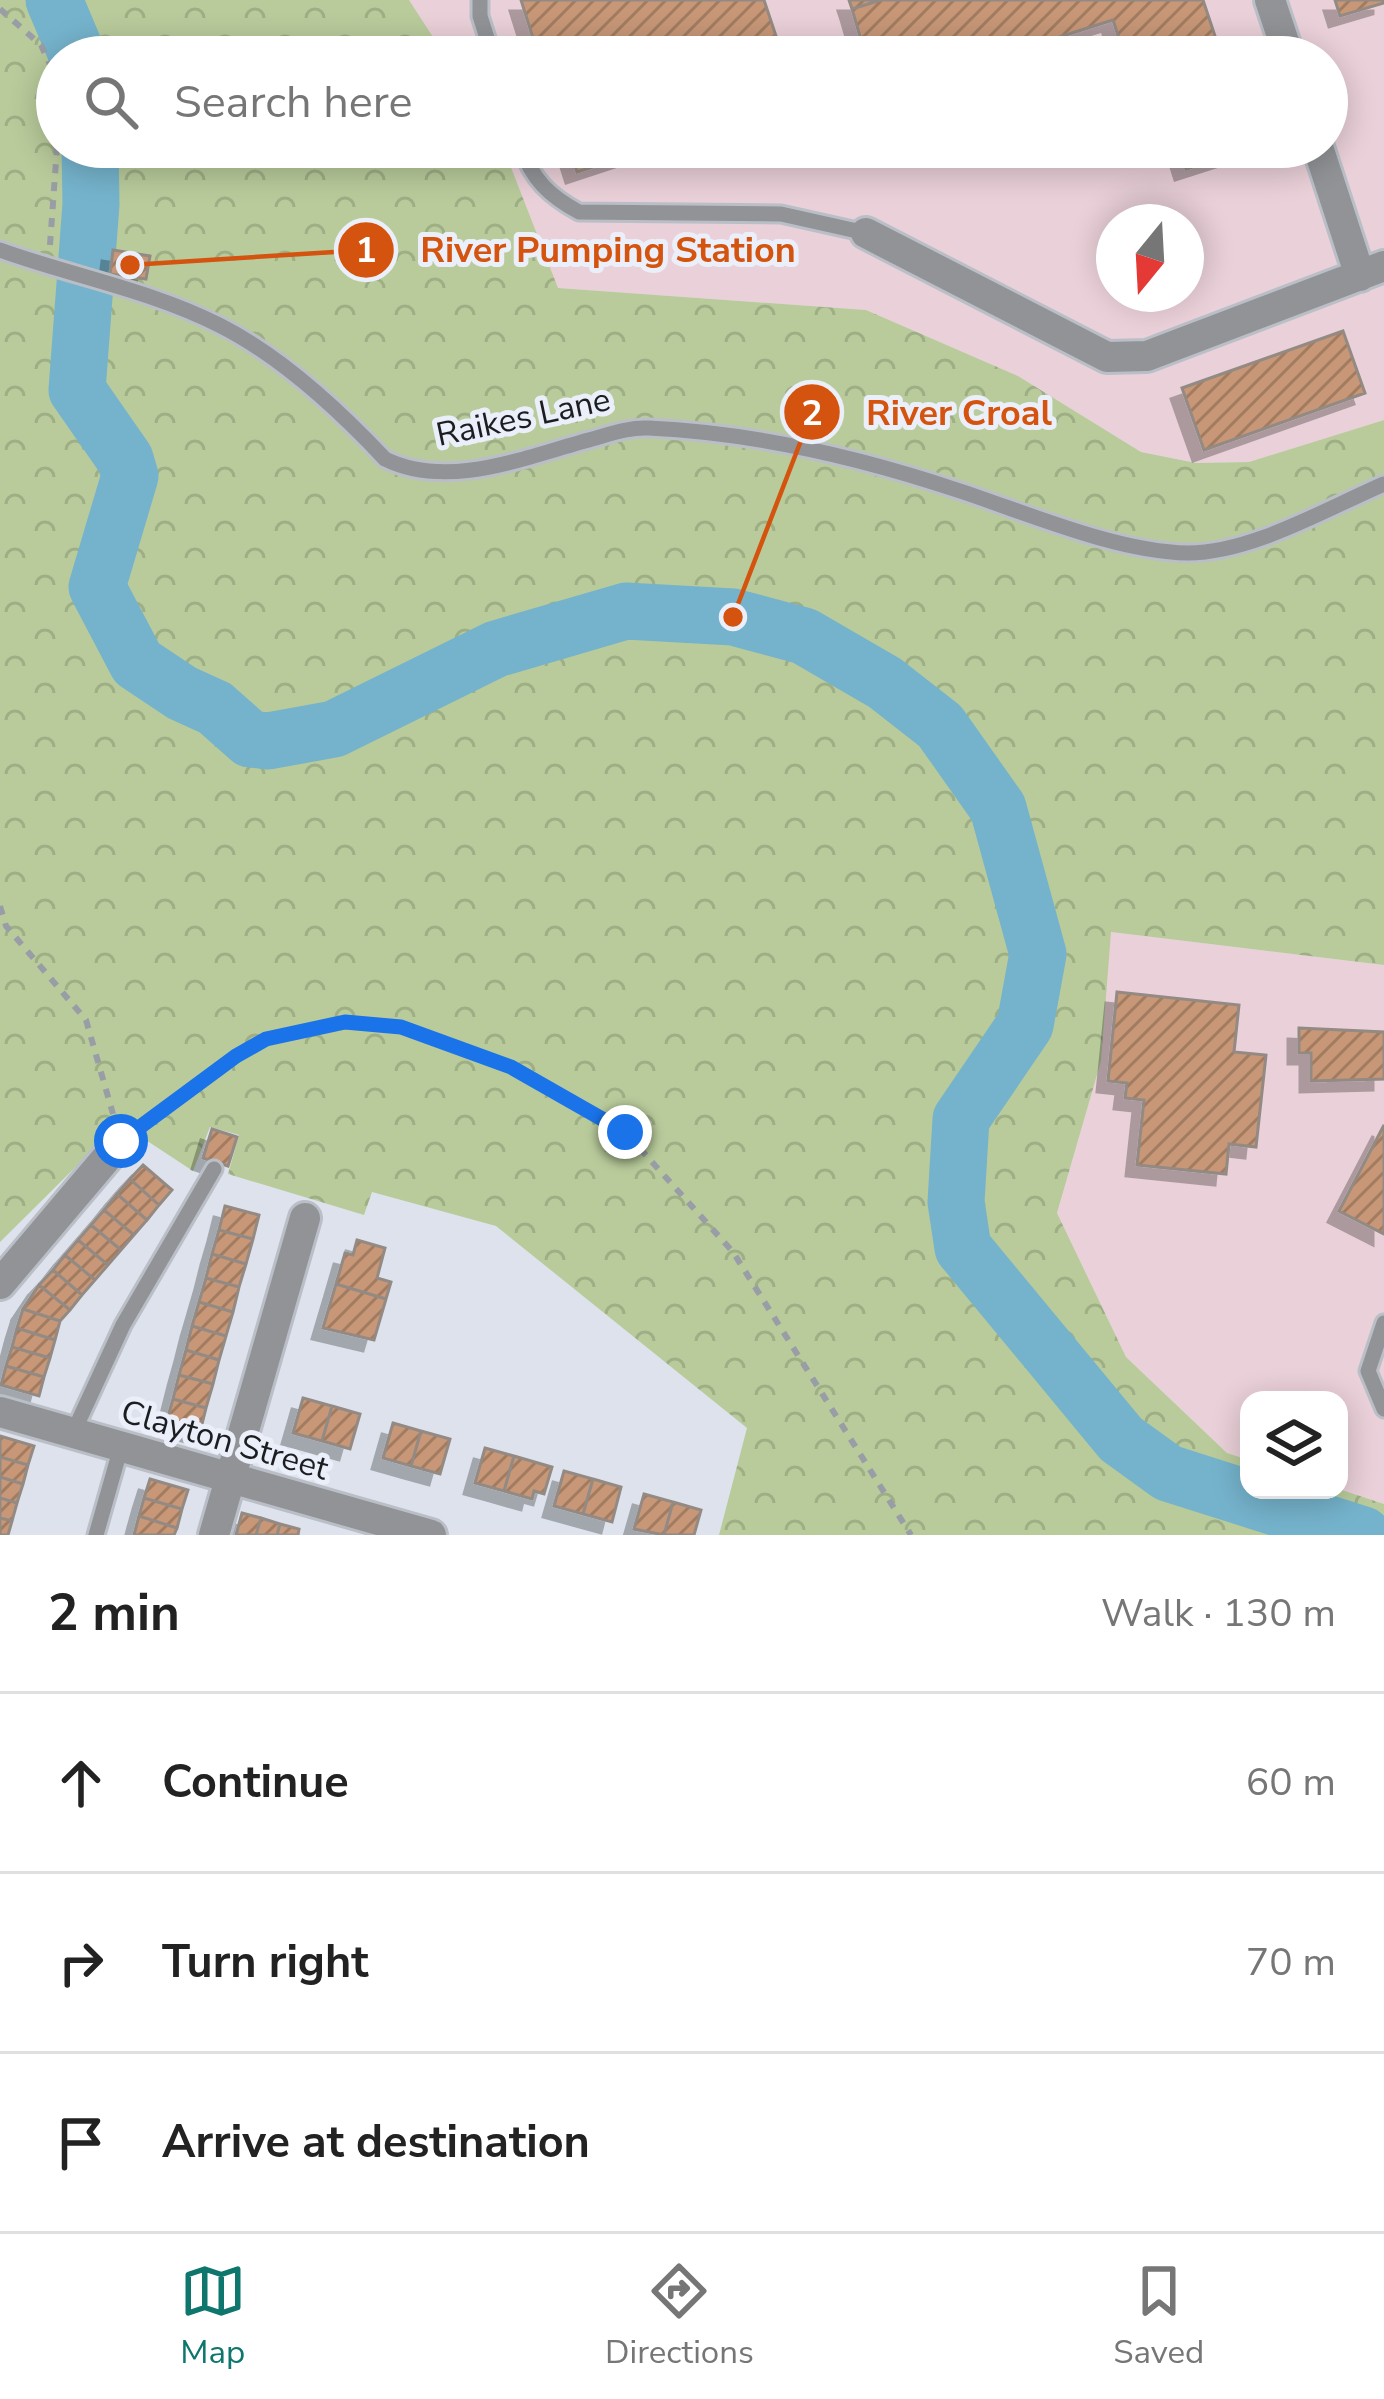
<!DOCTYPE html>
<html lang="en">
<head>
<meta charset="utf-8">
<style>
	:root { --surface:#fff; --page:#f6f6f6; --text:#222; --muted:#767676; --line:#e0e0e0; --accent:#0f766e }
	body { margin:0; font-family:"Nunito Sans",sans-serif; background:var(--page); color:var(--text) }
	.controls { position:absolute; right:36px; bottom:36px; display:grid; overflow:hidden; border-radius:24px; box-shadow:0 6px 30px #0003 }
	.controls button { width:108px; height:108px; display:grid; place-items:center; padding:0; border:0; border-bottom:3px solid var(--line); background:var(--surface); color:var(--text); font:60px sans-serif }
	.compass { position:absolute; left:1096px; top:204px; width:108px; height:108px; border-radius:50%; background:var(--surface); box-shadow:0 6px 30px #0003; rotate:198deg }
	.stop { position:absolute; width:36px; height:36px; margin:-27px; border:9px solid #1a73e8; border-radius:50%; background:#fff }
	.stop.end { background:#1a73e8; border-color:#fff; box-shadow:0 3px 12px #0008 }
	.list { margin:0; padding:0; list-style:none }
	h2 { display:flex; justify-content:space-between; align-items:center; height:156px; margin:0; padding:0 48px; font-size:51px }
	h2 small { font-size:39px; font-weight:400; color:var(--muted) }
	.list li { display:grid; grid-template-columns:78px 1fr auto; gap:36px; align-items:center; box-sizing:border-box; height:180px; padding:0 48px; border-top:3px solid var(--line) }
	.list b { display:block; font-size:45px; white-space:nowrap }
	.list em { font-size:39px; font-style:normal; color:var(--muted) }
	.icon { flex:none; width:66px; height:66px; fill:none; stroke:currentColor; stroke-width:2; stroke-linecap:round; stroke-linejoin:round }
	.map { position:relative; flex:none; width:1384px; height:1535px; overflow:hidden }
	.search { position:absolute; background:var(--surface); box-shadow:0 6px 30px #0003; left:36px; right:36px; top:36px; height:132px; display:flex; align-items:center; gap:30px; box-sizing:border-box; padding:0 42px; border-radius:66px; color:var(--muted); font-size:45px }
	.sheet { height:696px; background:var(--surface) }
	nav { display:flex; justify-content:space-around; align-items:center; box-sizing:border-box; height:168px; border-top:3px solid var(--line); background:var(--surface); font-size:33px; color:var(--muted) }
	nav a { display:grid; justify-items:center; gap:6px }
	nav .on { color:var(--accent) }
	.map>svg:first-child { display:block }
</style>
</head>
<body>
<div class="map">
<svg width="1384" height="1535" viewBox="0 0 1384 1535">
	<defs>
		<pattern id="forest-crowns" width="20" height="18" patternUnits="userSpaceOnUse" patternTransform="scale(3)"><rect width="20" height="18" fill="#b9cb9b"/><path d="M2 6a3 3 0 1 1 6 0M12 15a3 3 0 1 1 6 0" fill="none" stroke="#9eae85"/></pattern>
		<pattern id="building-hatch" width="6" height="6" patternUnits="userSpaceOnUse" patternTransform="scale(3)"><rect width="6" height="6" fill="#c79777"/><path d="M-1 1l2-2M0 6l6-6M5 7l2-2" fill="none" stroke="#a17b61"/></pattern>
		<filter id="shadow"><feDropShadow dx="-11" dy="11" stdDeviation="0" flood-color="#0004"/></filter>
	</defs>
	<rect width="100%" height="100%" fill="#dde2ec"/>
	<!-- industrial -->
	<path fill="#ead0d8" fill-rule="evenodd" d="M409,0H1384V420L1249,462L1196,463L1141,452L1018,376L866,310L557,288L503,147H1327V57H446ZM1114,222H1186V294H1114Z
		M1110,932L1384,965V1504L1339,1489V1400H1249V1460L1227,1453L1126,1357L1057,1213L1101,1061Z"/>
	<!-- forest -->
	<path fill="url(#forest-crowns)" d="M0,0H409L446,57H57V147H503L558,288L866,310L1018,376L1141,452L1196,463L1249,462L1384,420V965L1111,932L1101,1061L1057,1213L1126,1357L1227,1453L1249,1460V1490L1339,1489L1384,1504V1535H719L747,1428L496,1226L372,1192L364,1215L228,1174L239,1135L210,1127L193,1171L120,1123L0,1242Z"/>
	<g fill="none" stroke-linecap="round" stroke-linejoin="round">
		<!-- river -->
		<path stroke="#75b3cc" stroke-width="57" d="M54,0L78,57
			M90,147L91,204L77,390L125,459L130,476L97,587L137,663L182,693L215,708L250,739L268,741L334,729L496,649L626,611L733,617L804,636L885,683L940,726L998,808L1038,954L1025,1025L961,1119L956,1202L963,1248L1121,1439L1168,1473L1363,1535"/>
	</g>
	<!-- building -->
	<path fill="url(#building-hatch)" stroke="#948a84" stroke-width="3" filter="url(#shadow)" d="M521,0H764L783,57H539Z
		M849,0H881L852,9Z
		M881,0H1203L1222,57H1125L1113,20L997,57H866L852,9Z
		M1335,0H1384V3L1340,16Z
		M569,147H653L577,172Z
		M1179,147H1252V148L1186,169Z
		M113,250L150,256L146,279L110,274Z
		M1343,331L1365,393L1204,450L1182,388Z
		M1117,992L1239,1005L1234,1052L1266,1055L1256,1147L1229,1144L1226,1174L1137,1165L1144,1100L1125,1098L1127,1083L1108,1081Z
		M1299,1028L1384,1032V1079L1311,1081V1053H1299Z
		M1384,1125V1234L1339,1211Z
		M212,1129L237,1137L228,1166L203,1158Z
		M143,1165L172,1190L159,1205L130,1179Z
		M130,1179L159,1205L147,1220L117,1194Z
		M117,1194L147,1220L134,1235L104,1210Z
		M225,1206L259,1215L253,1239L219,1230Z
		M104,1210L134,1235L121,1250L91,1225Z
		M91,1225L121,1250L108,1265L78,1240Z
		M219,1230L253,1239L246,1264L212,1254Z
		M78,1240L108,1265L95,1280L65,1255Z
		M357,1240L385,1248L377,1278L391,1282L386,1299L336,1284L345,1253L353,1255Z
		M212,1254L246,1264L239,1287L206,1278Z
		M65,1255L95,1280L82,1295L53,1270Z
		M53,1270L82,1295L70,1310L39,1285Z
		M206,1278L239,1287L233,1312L199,1302Z
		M336,1284L386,1299L374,1340L323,1328Z
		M39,1285L70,1310L60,1321L23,1309Z
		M199,1302L233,1312L226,1336L192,1326Z
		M23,1309L60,1321L55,1340L17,1328Z
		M192,1326L226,1336L219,1360L186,1350Z
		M17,1328L55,1340L50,1358L12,1347Z
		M12,1347L50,1358L44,1377L6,1366Z
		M186,1350L219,1360L213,1384L179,1375Z
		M6,1366L44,1377L39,1396L1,1385Z
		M179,1375L213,1384L206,1408L173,1399Z
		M303,1398L332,1406L322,1441L293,1433Z
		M173,1399L206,1408L200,1432L166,1423Z
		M332,1406L360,1414L350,1449L322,1441Z
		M393,1423L421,1431L411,1466L383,1458Z
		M421,1431L450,1439L440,1474L411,1466Z
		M0,1436L34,1446L28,1465L0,1457Z
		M485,1448L514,1456L504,1491L475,1483Z
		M514,1456L552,1467L544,1494L534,1491L532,1499L504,1491Z
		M0,1457L28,1465L23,1484L0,1477Z
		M564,1471L593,1479L583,1514L554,1506Z
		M0,1477L23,1484L17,1503L0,1498Z
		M150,1479L188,1490L182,1509L144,1498Z
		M593,1479L621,1487L612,1522L583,1514Z
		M644,1494L673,1502L664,1535L634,1529Z
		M0,1498L17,1503L12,1521L0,1518Z
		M144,1498L182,1509L177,1528L139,1516Z
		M673,1502L701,1510L694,1535H664Z
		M242,1513L261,1518L256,1535H236Z
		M139,1516L177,1528L174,1535H134Z
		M0,1518L12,1521L8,1535H0Z
		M261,1518L280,1524L277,1535H256Z
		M280,1524L299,1529L298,1535H277Z"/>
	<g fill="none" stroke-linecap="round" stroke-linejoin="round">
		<defs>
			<path id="lane" d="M480,0V16L493,57
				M521,147C532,179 549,196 579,212L781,214L866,233
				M0,250C72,276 150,290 219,325C281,356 338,409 385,459C450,491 530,455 596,438C613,433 631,427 649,428C756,433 859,457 960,491C1027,513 1117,552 1188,553C1251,553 1326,509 1384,484
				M1384,1323L1368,1371L1384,1409
				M73,1433L123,1325L214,1169
				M96,1535L121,1447"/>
			<path id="street" d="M1270,0L1289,57
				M1318,147L1360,276
				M866,233L1107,357L1147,356L1384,266
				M0,1284L121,1141
				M0,1412L431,1535
				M214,1535L305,1218"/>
		</defs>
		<!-- lane casing -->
		<use href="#lane" stroke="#babfc7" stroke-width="21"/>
		<!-- street casing -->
		<use href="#street" stroke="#babfc7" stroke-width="36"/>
		<!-- path -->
		<path stroke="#999da5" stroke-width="6" stroke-dasharray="9 9" stroke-linecap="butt" d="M0,9L41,45L57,80
			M50,245L57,147
			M0,906L6,926L86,1020L113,1114
			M143,1125L235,1056L266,1039L345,1022L401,1027L510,1067L625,1132L733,1252L911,1535"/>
		<!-- lane -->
		<use href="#lane" stroke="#919397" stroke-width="15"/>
		<!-- street -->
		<use href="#street" stroke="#919397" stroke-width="30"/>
	</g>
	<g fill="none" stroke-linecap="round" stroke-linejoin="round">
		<!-- route -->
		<path stroke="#1a73e8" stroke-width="15" d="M121,1141L236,1056L266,1039L345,1022L401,1027L511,1067L625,1132"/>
	</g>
	<g text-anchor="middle" stroke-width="10" stroke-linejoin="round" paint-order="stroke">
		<!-- street labels -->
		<g font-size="33" fill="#1b1d21" stroke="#ebeffa">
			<text transform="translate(523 416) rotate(-12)" y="12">Raikes Lane</text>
			<text transform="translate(225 1439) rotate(16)" y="12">Clayton Street</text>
		</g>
	</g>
	<!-- callouts -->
	<path fill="none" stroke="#d4530e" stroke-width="4.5" d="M130 265L366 250M733 617L812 412"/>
	<g fill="#d4530e" stroke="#ebeffa" stroke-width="4.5">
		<circle cx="130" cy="265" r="12"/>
		<circle cx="733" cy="617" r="12"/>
		<circle cx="366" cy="250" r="30"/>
		<circle cx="812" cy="412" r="30"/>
	</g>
	<g font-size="36" text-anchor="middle" font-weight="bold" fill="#fff">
		<text x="366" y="262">1</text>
		<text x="812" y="425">2</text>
	</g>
	<g font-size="36" text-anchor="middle" font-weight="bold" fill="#d4530e" stroke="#ebeffa" stroke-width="10" stroke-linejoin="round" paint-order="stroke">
		<text x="608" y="262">River Pumping Station</text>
		<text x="959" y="425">River Croal</text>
	</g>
</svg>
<div class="controls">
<button><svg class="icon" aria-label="layers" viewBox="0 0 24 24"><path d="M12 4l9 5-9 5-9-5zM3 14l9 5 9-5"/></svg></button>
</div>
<svg class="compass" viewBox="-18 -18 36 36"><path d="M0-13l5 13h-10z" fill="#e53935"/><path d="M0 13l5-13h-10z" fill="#767676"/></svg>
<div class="stop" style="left:121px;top:1141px"></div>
<div class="stop end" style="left:625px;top:1132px"></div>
<div class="search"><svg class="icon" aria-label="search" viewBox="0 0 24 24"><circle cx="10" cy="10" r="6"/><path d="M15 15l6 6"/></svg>Search here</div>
</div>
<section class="sheet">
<h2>2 min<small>Walk · 130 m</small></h2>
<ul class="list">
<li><svg class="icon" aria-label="ahead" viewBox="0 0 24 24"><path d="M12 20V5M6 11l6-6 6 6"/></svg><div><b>Continue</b></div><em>60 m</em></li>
<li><svg class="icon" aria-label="right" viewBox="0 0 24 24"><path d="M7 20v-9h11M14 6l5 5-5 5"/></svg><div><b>Turn right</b></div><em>70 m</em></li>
<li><svg class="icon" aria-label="arrive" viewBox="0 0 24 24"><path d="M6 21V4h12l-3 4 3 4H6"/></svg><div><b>Arrive at destination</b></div></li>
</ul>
</section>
<nav>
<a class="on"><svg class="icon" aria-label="map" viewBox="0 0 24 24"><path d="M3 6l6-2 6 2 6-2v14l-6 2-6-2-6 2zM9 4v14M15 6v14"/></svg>Map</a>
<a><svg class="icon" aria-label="directions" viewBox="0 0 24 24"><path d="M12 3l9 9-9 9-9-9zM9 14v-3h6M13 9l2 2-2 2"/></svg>Directions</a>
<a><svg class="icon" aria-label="saved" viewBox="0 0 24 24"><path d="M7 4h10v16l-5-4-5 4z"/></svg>Saved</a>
</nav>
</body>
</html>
